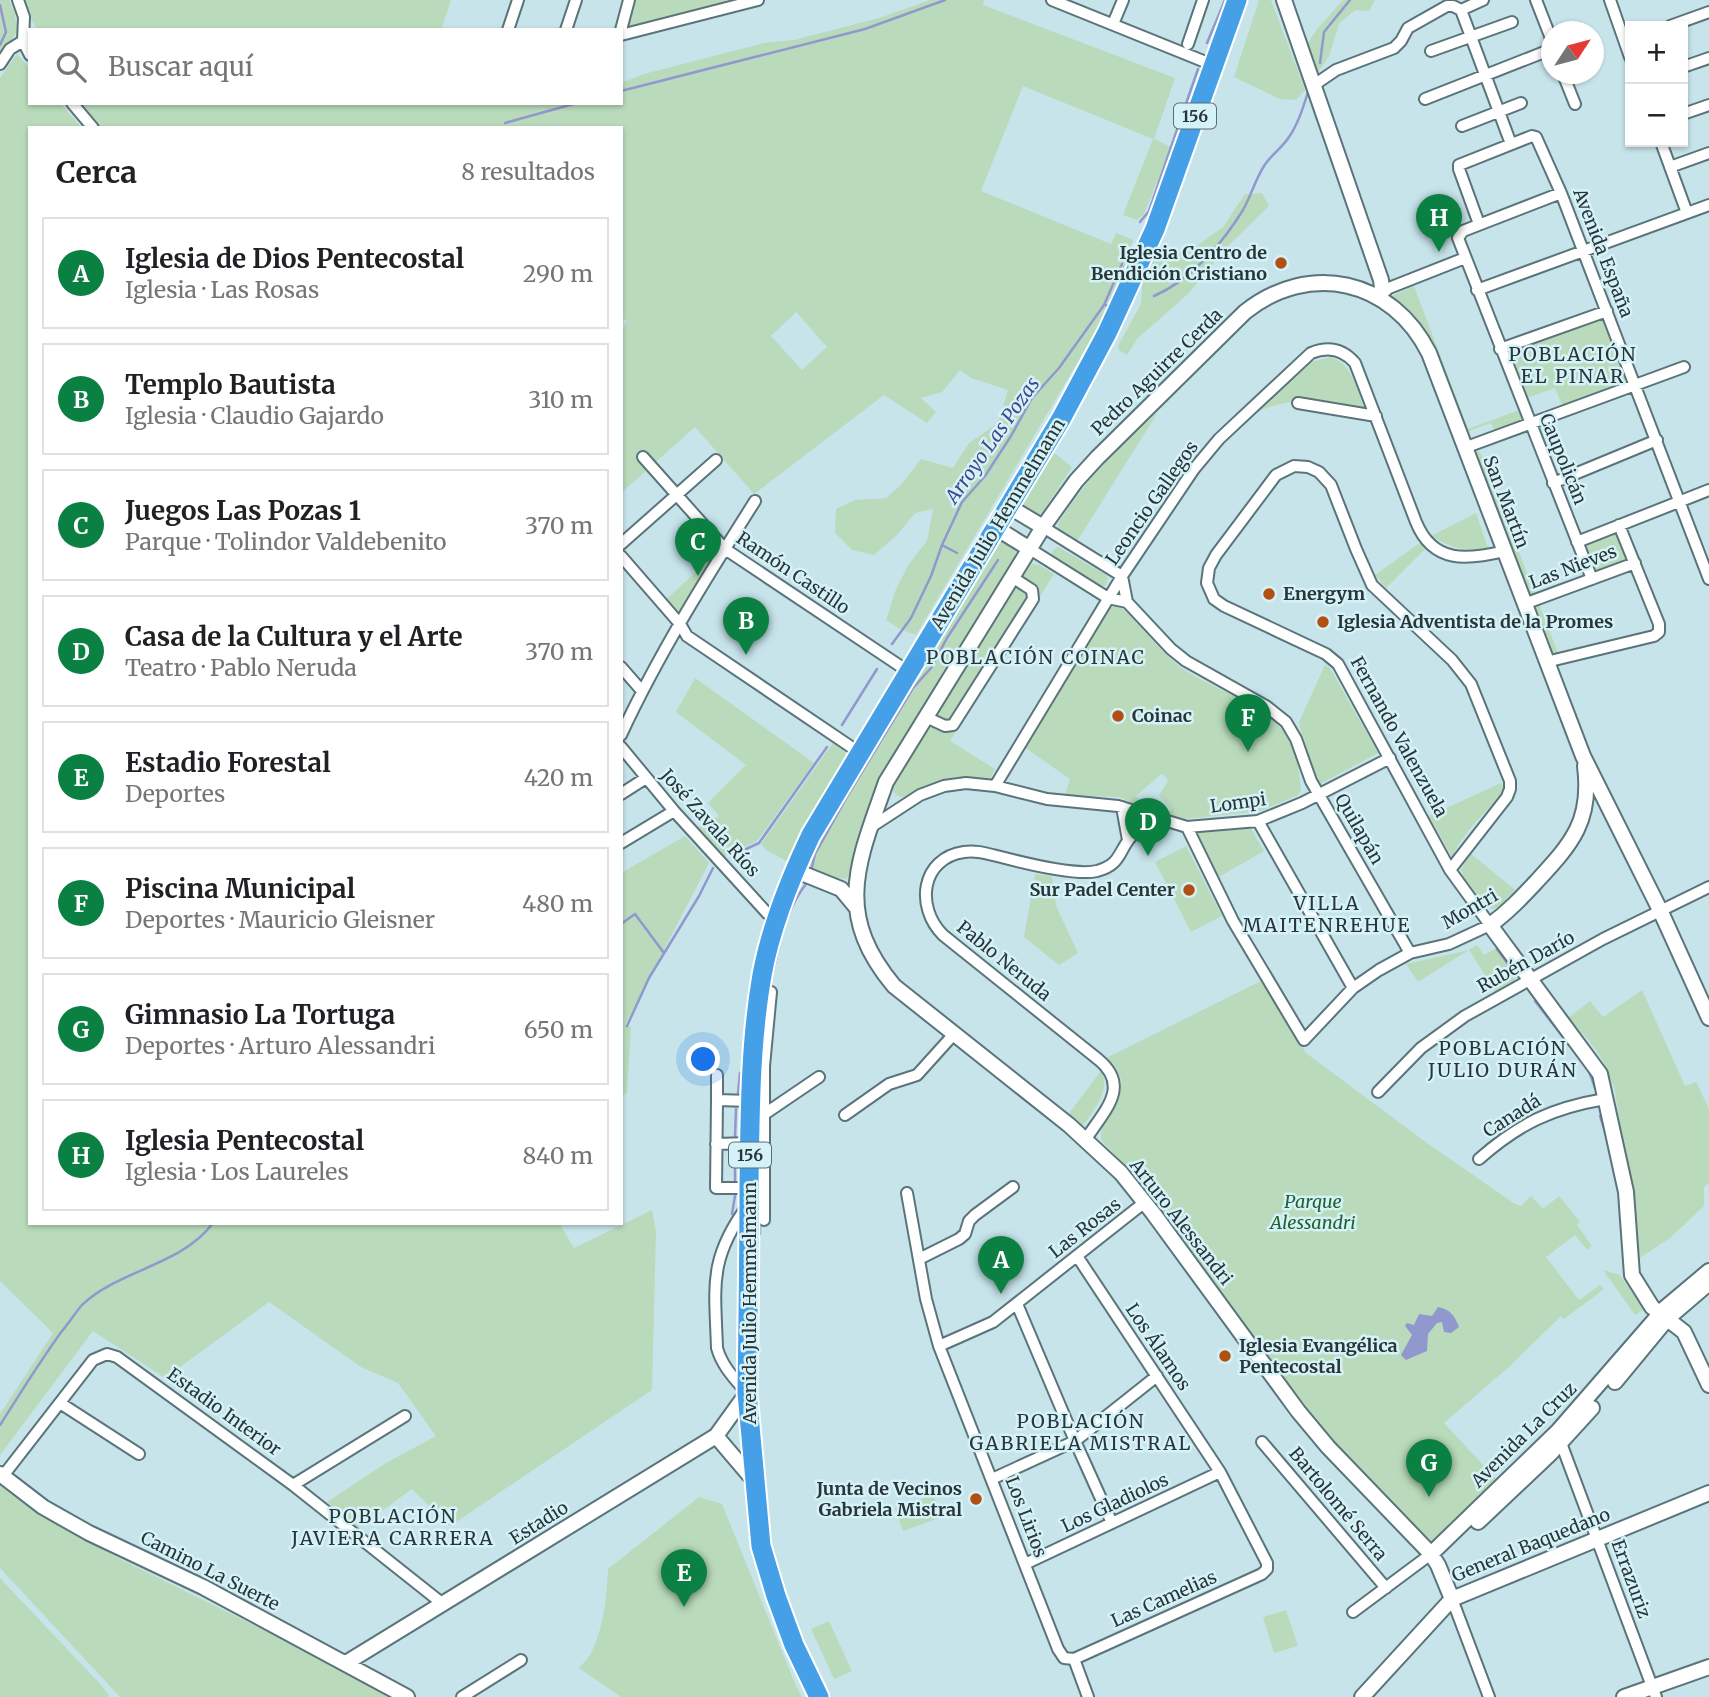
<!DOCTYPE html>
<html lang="es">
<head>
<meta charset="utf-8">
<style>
	:root { --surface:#fff; --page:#f6f6f6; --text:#202124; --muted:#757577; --line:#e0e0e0; --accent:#0b8043 }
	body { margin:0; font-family:Merriweather,serif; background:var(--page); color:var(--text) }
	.controls { position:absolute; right:21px; top:21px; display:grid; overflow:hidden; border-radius:0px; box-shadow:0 2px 5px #0004 }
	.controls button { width:63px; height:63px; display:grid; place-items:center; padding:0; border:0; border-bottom:2px solid var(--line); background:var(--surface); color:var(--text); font:35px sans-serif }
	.compass { position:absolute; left:1541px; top:21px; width:63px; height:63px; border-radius:50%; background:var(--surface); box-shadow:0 2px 5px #0004; rotate:54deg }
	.you { position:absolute; left:704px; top:1060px; width:24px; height:24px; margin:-18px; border:5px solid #fff; border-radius:50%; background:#1a73e8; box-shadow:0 0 0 10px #1a73e833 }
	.badge { display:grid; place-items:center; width:46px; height:46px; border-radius:50%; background:var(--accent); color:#fff; font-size:23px; font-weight:700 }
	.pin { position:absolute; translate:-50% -58px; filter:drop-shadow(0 2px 4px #0008) }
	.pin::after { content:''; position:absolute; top:37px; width:24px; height:21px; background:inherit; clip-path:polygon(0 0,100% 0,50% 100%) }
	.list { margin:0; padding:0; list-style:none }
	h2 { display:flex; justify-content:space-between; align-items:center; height:91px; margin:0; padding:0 28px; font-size:30px }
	h2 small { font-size:23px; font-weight:400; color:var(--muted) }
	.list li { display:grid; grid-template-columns:46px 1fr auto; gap:21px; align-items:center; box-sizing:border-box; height:112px; margin:0 14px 14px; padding:0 14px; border:2px solid var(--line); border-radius:0px }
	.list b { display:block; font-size:26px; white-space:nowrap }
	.list p { margin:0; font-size:23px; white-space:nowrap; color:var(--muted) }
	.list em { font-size:23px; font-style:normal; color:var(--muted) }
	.icon { flex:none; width:38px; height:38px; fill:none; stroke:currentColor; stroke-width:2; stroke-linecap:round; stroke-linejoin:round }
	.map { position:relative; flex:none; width:1709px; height:1697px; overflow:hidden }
	.search { position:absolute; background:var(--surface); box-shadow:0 2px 5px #0004; left:28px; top:28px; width:595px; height:77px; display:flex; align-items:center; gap:18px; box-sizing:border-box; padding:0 24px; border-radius:0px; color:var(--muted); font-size:26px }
	.panel { position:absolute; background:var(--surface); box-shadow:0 2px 5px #0004; left:28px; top:126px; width:595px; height:1099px; border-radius:0px }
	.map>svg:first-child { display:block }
</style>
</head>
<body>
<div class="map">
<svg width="1709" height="1697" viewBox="0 0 1709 1697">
	<rect width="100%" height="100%" fill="#c7e4eb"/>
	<!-- green -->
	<path fill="#b9dbbb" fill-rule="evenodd" d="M0,0H9L15,14L17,31L0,59Z
		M24,0H451L441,30H38L28,14Z
		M633,0H737L628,27L626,26Z
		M930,0H984L983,5L1175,78L1154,139L1171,147L1144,214L1137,220L1123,215L1153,139L1023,86L981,191L1111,244L1116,233L1133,240L1114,301L916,635L900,629L886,620L896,589L909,564L927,541L933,509L915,513L898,534L874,555L852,550L835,533L836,509L855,500L886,498L901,485L921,459L953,468L969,443L998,423L1008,390L971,378L960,370L942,392L921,398L936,412L927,423L884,395L754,494L695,427L621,493V331L627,321L621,317V128H102L87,117L77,103H621V83L644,74L764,43L794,40L879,18ZM796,312L827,347L802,370L771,336Z
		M1259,0H1271L1305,90L1296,100L1280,99L1234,77Z
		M1343,0H1375L1369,11L1355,10L1339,24L1329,56L1318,73L1307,44L1318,28Z
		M17,54L30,69V103H60L82,128H30V1223H559L574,1248L652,1210L656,1231L652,1390L450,1526L412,1489L358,1528L327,1502L386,1463L436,1436L398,1383L361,1367L269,1302L165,1378L93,1331L0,1455V1414L53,1333L0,1281V78Z
		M1262,193L1269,206L1226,248L1189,293L1137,339L1127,355L1119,350L1118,346L1141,304L1142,284L1149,259L1191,250L1223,227L1245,194Z
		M1414,286L1468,429L1519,410L1524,423L1495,432L1491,423L1469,431L1471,437H1464L1422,331L1409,312L1392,296Z
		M1604,317L1628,383L1563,407L1555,388L1522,400L1505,353Z
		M1331,357C1352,364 1357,389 1364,408C1324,398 1298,396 1259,411L1311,362Z
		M1158,412L1076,543L1057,533L1058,524C1085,480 1119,446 1158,412Z
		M1478,451L1481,454L1560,658L1553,660L1474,456Z
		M1053,452L1072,467L1042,513L1037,517L1022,509V500Z
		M1476,513L1488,548C1466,553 1450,547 1431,536Z
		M1617,531L1630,563L1595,574L1583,543Z
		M1002,540L1008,541L1015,545L1016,557L880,783C870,803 860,824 855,846C852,857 854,871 846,879C833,878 816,874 808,864L809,857L914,680L933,658L941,634L995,544Z
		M1421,542L1426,548L1386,588L1375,575Z
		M1058,547L1106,575L1108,578L1106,585L1098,587L1054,558L1052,551Z
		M719,552L679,617L665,600Z
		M1031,564L1039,565L1054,574L950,741L995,769L990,778C967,778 944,782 922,789C916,791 908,798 901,797C894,796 893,790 892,784L1026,567Z
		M1118,605C1141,623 1156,648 1179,666C1213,692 1278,705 1294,749C1299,762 1299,777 1301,791L1298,795L1261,811L1176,820L1166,817L1171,809L1159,795L1168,781L1166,777L1161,774L1136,796L1141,803H1150L1153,807L1151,811L1119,797L1065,795L1070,779L1024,747L1111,607Z
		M1325,665L1330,668L1378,753L1320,784L1305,751L1299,722Z
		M695,678L814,763L757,841L723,857L698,828L719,816L708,803L746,765L676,712Z
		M833,743L844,751L847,758L788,862L766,850L761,844Z
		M1501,783L1505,792C1485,812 1464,831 1452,857L1429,816Z
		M1250,827L1264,851L1217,878L1193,831Z
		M685,836L709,863L625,1025L631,1027L627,1093L621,1096V873Z
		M1186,846L1222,916L1191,932L1155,862Z
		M1470,853L1515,890L1501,906L1492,909C1476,898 1466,889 1461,870Z
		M1035,874L1052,876L1056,906L1078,953L1059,965L1024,937Z
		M1477,945L1484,955L1498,947L1516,973L1514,981L1495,991L1469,950L1418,982L1406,964L1469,950Z
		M1261,981L1306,1053L1427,1143L1515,1204L1521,1206L1531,1196L1543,1209L1559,1196L1580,1222L1577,1225L1592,1246L1587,1250L1575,1235L1546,1257L1579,1300L1600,1285L1604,1289L1564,1319L1561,1316L1511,1365L1444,1423L1499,1482L1433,1542L1356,1469L1300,1404L1150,1194L1101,1140C1099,1107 1144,1091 1106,1058Z
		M1642,990L1685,1086L1696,1082L1709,1109V1183L1704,1187V1206L1670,1238L1638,1259L1615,1091C1604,1056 1593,1044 1568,1018L1590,1001L1603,1017Z
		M1101,1071C1112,1088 1093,1112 1082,1127L1067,1116Z
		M1603,1270L1620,1275L1644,1309L1635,1315Z
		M0,1483L66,1528L118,1558L316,1656C339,1671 365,1681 387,1697H120L0,1568Z
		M933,1495L942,1517L903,1531L895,1508Z
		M699,1497L722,1504L796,1686L802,1697H621L579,1668C583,1663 590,1657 592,1651C604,1626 607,1595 608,1569Z
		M0,1578L101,1685L110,1697H0Z
		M1286,1610L1298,1646L1274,1653L1263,1617Z
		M829,1621L852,1671L834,1679L811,1629Z"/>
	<!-- water -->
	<path fill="#9198ce" d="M1438,1307C1450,1309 1455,1316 1459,1327L1451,1333L1444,1332L1442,1322L1437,1323L1428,1334L1427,1351L1406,1360L1401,1355L1412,1335L1405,1326L1407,1323L1414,1325L1419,1314L1432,1316Z"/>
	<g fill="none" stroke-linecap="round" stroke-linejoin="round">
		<!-- stream -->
		<path stroke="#9198ce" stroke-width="2.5" d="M0,5L6,32L0,45
			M1207,43L1225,0
			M1320,63L1324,32L1350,0
			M621,91L865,29L945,0
			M505,123L577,103
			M1140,222L1149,211L1198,69
			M1154,296C1191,280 1222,244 1243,210C1251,196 1255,180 1264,166C1270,156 1282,148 1289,137C1298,124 1303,108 1308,92
			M1104,305L1122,264
			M942,545L957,553
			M892,644L911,618L931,576L942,545L962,502L985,476L1011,436L1032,398L1059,368L1104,305L1111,306
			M842,725L877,669
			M731,856L759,843L827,747
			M812,867L815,854L848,795L913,688L931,668L947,638L998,560
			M621,924L635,914L664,953
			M1497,949L1514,972
			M771,980C779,948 785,910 806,884
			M1535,1001L1577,1055
			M627,1026L649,978L699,896L713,868
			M1589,1071L1595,1088
			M738,1093L740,1073L744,1070
			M1600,1116L1607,1137
			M735,1136L736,1109
			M735,1180V1151
			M732,1214L735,1196
			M760,1234V1220
			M0,1425C20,1394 40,1361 62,1331C69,1323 75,1313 82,1305C120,1269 181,1266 213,1223"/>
		<defs>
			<path id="street" d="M18,0L24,17L23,41L30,55
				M1052,0L1213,65
				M1536,0L1552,41
				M1610,0L1630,57
				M1461,10L1511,144
				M1461,10L1483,0
				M1113,24L1123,0
				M1670,26L1709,12
				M508,30L518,0
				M566,30L576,0
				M621,30L629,0
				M621,35L758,0
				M1188,44L1203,0
				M1431,51L1512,22
				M0,64L10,49L23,41
				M1683,67L1709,58
				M1563,74L1575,104
				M1314,85L1336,70L1394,48L1401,41L1408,28L1447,6H1453L1461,10
				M1425,99L1552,49
				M72,103L93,128
				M1683,114L1709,105
				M1462,126L1521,103
				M1661,142L1687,213
				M1670,167L1709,153
				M1561,193L1463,231L1458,238L1592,579
				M1479,224L1459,169V165L1532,136L1536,137L1561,193L1709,579
				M1477,290L1709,205
				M1381,295L1389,288L1465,258
				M1500,349L1607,311
				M1298,403L1376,416
				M1464,448L1684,367
				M643,457L725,549L909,672
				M1553,483L1657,440
				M1043,527L1122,576L1127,602L1171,649L1186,661L1266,706L1286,722L1296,739L1311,781L1410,953
				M1577,542L1709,490
				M621,544L716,460
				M1030,549L1108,598L1127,602
				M621,556L680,624L687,636L860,753
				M1524,604L1635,563
				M1546,662L1654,636L1659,632V624L1619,525
				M621,667L642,691
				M926,717L945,726L953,725L1033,599L1032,590L1012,577
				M621,735C659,653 707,577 755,501
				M621,747L674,811L767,913L776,920
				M995,786L1122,576L1194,469L1219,439L1311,353C1328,346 1343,349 1355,363L1416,522C1433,564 1467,560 1505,551
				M621,794L646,778
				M1122,807L1128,840
				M1258,821L1353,988
				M871,827L920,795L944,786L966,783L995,786L1047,799L1118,806L1187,827L1258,821L1302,803L1390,758
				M1187,827L1233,921L1304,1040L1353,988L1379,970L1410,953L1449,944L1490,925L1450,870L1338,664L1326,654L1224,606L1214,599L1207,583L1209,568L1216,555L1276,475L1294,466L1308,467L1319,472L1331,485L1356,549L1372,585L1452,660L1471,684L1510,781V789L1507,797L1450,870
				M621,843L674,811
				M1378,1092L1421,1048L1465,1016L1603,939L1709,887
				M717,1100V1075
				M760,1114L766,1113L819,1077
				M845,1115L889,1084L917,1075L954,1034
				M1086,1139C1104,1111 1131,1087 1099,1060L943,935C915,907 921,858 964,852C977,850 988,854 1001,857C1024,863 1075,876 1097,871C1120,865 1118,853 1130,838C1137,830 1147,824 1155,818
				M716,1144L750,1143
				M1479,1159C1520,1123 1552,1108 1605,1099
				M749,1188H716L717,1100L751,1101
				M907,1193L926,1299L939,1346L1058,1649L1064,1658L1074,1659
				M764,1220V1066L771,992
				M919,1259L959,1239L965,1234L969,1221L975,1215L1013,1187
				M1017,1304L1075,1441L1112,1523
				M939,1346L993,1322L1145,1202
				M746,1392C734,1378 722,1366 717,1348C715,1286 708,1259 748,1205
				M60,1403L139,1454
				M1556,1439L1561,1443L1656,1697
				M1262,1442L1386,1588
				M3,1476L93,1360L107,1354L117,1357L293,1485L443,1604
				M992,1479L1075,1441L1157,1376
				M293,1485L405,1416
				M1025,1564L1220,1472
				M1452,1599L1489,1697
				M1353,1612L1431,1554
				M1074,1659L1262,1574L1267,1569V1563L1220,1472L1077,1256
				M1074,1659L1088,1697
				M462,1697L521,1660"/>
			<path id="secondary" d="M1284,0L1381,280L1382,288L1380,298
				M1008,506L1043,527
				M996,528L1030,549
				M1585,766C1592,821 1572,843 1537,881C1522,897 1508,912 1490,925L1600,1074L1626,1192L1632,1275L1652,1307L1684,1332L1709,1385
				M794,870L841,889L856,907
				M1615,1382L1667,1319L1709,1283
				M716,1436L756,1483
				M0,1474L43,1507L89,1533L203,1587L407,1697
				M1478,1522L1550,1454L1592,1408
				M1431,1554L1558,1431L1665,1308L1709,1271
				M1452,1599L1438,1565L1431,1554L1328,1447L1298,1411L1153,1213L1121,1173L1069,1125L894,986C833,913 858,862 886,782L1043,527L1076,481L1097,458L1245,312C1309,261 1392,279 1429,353L1583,756L1660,910L1709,1018
				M346,1663L716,1436L747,1393
				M1362,1697L1452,1599L1709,1493
				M1624,1697L1709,1667"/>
			<path id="highway" d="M819,1697L794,1645L776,1596L761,1546L747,1393C748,1324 749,1255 749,1186C750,1115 750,1044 762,975C771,926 790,879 811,835L1061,419L1107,333L1155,229L1237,0"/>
		</defs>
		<!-- street casing -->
		<use href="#street" stroke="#5a747a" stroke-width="14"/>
		<!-- secondary casing -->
		<use href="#secondary" stroke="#5a747a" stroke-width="18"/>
		<!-- highway casing -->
		<use href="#highway" stroke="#fff" stroke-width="23"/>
		<!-- street -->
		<use href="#street" stroke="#fff" stroke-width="10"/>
		<!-- secondary -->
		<use href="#secondary" stroke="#fff" stroke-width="14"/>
		<!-- highway -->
		<use href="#highway" stroke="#45a0e8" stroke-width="19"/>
	</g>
	<!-- markers -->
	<g fill="#b15012" stroke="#d4f2f8" stroke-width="2.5">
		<circle cx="1281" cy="263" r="7"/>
		<circle cx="1269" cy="594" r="7"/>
		<circle cx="1323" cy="622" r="7"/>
		<circle cx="1118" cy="716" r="7"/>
		<circle cx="1189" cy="890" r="7"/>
		<circle cx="1225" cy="1356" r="7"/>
		<circle cx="976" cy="1499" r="7"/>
	</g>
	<g text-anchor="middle" stroke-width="5" stroke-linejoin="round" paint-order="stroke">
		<!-- shield labels -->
		<g fill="#d4f2f8" stroke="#5c6e71" stroke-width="2">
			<rect x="1174" y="103.5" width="42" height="25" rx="5"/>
			<rect x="729" y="1142.5" width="42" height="25" rx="5"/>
		</g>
		<g font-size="16" font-weight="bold" fill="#293537">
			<text x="1195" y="122">156</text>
			<text x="750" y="1161">156</text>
		</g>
		<!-- poi labels -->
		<g font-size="18" font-weight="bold" fill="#293537" stroke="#d4f2f8" text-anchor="start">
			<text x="1267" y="259" text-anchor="end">Iglesia Centro de<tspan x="1267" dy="21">Bendición Cristiano</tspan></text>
			<text x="1283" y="600">Energym</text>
			<text x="1337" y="628">Iglesia Adventista de la Promes</text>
			<text x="1132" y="722">Coinac</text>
			<text x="1175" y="896" text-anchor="end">Sur Padel Center</text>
			<text x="1239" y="1352">Iglesia Evangélica<tspan x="1239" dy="21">Pentecostal</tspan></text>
			<text x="962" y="1495" text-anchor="end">Junta de Vecinos<tspan x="962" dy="21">Gabriela Mistral</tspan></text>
		</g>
		<!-- street labels -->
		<g font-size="18" fill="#293537" stroke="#d4f2f8">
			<text transform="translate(1603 253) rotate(69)" y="6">Avenida España</text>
			<text transform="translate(1157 372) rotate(-44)" y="6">Pedro Aguirre Cerda</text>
			<text transform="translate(1563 459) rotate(68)" y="6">Caupolicán</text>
			<text transform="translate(1506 502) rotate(69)" y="6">San Martín</text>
			<text transform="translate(1152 503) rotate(-55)" y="6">Leoncio Gallegos</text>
			<text transform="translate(998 524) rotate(-59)" y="6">Avenida Julio Hemmelmann</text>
			<text transform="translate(1573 567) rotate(-21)" y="6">Las Nieves</text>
			<text transform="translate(793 573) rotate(34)" y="6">Ramón Castillo</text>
			<text transform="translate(1399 737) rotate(61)" y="6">Fernando Valenzuela</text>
			<text transform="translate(1238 803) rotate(-8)" y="6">Lompi</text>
			<text transform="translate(710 823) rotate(48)" y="6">José Zavala Ríos</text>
			<text transform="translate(1359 829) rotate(60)" y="6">Quilapán</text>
			<text transform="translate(1470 909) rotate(-30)" y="6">Montri</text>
			<text transform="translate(1004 961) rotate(39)" y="6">Pablo Neruda</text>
			<text transform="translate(1526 962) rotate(-29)" y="6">Rubén Darío</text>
			<text transform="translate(1512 1116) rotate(-32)" y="6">Canadá</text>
			<text transform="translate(1181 1222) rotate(52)" y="6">Arturo Alessandri</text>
			<text transform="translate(1085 1228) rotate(-38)" y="6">Las Rosas</text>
			<text transform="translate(750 1303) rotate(-90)" y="6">Avenida Julio Hemmelmann</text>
			<text transform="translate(1158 1347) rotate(56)" y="6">Los Álamos</text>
			<text transform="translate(224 1412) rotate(36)" y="6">Estadio Interior</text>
			<text transform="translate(1524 1435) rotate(-45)" y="6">Avenida La Cruz</text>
			<text transform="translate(1115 1503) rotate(-25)" y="6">Los Gladiolos</text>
			<text transform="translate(1338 1504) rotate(50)" y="6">Bartolomé Serra</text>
			<text transform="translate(1026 1517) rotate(69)" y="6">Los Lirios</text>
			<text transform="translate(539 1523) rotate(-32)" y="6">Estadio</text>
			<text transform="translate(1531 1545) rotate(-22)" y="6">General Baquedano</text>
			<text transform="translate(210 1571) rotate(27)" y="6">Camino La Suerte</text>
			<text transform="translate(1631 1579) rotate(70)" y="6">Errazuriz</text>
			<text transform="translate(1164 1599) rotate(-24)" y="6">Las Camelias</text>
		</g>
		<!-- park labels -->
		<g font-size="18" font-style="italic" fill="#20622a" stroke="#d4f2f8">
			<text x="1313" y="1208">Parque<tspan x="1313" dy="21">Alessandri</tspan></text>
		</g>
		<!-- neighbourhood labels -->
		<g font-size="19" letter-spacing="2" fill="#293537" stroke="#d4f2f8">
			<text x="1573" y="361">POBLACIÓN<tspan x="1573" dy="22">EL PINAR</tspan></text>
			<text x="1036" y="664">POBLACIÓN COINAC</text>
			<text x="1327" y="910">VILLA<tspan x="1327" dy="22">MAITENREHUE</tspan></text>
			<text x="1503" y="1055">POBLACIÓN<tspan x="1503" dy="22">JULIO DURÁN</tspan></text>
			<text x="1081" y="1428">POBLACIÓN<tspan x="1081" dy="22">GABRIELA MISTRAL</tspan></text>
			<text x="393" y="1523">POBLACIÓN<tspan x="393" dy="22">JAVIERA CARRERA</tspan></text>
		</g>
		<!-- water labels -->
		<g font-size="19" font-style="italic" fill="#43468a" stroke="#d4f2f8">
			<text transform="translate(992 440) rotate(-55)" y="7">Arroyo Las Pozas</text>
		</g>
	</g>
</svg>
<div class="controls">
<button>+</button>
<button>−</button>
</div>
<svg class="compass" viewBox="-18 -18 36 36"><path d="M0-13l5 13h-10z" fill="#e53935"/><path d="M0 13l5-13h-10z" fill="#757577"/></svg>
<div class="you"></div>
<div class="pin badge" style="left:1001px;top:1294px">A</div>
<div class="pin badge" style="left:746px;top:655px">B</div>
<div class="pin badge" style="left:698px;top:576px">C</div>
<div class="pin badge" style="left:1148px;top:856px">D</div>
<div class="pin badge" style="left:684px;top:1607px">E</div>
<div class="pin badge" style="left:1248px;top:752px">F</div>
<div class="pin badge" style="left:1429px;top:1497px">G</div>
<div class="pin badge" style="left:1439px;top:252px">H</div>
<div class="search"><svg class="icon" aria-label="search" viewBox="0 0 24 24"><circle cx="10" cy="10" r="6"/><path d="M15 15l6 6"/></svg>Buscar aquí</div>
<section class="panel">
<h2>Cerca<small>8 resultados</small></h2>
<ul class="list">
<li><span class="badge">A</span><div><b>Iglesia de Dios Pentecostal</b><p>Iglesia · Las Rosas</p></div><em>290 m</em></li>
<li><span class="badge">B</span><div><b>Templo Bautista</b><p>Iglesia · Claudio Gajardo</p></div><em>310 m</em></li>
<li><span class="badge">C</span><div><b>Juegos Las Pozas 1</b><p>Parque · Tolindor Valdebenito</p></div><em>370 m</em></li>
<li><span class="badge">D</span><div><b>Casa de la Cultura y el Arte</b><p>Teatro · Pablo Neruda</p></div><em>370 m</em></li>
<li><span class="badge">E</span><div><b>Estadio Forestal</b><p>Deportes</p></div><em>420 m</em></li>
<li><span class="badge">F</span><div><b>Piscina Municipal</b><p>Deportes · Mauricio Gleisner</p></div><em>480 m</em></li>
<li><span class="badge">G</span><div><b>Gimnasio La Tortuga</b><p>Deportes · Arturo Alessandri</p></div><em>650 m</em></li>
<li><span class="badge">H</span><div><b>Iglesia Pentecostal</b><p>Iglesia · Los Laureles</p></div><em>840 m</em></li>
</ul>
</section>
</div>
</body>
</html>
